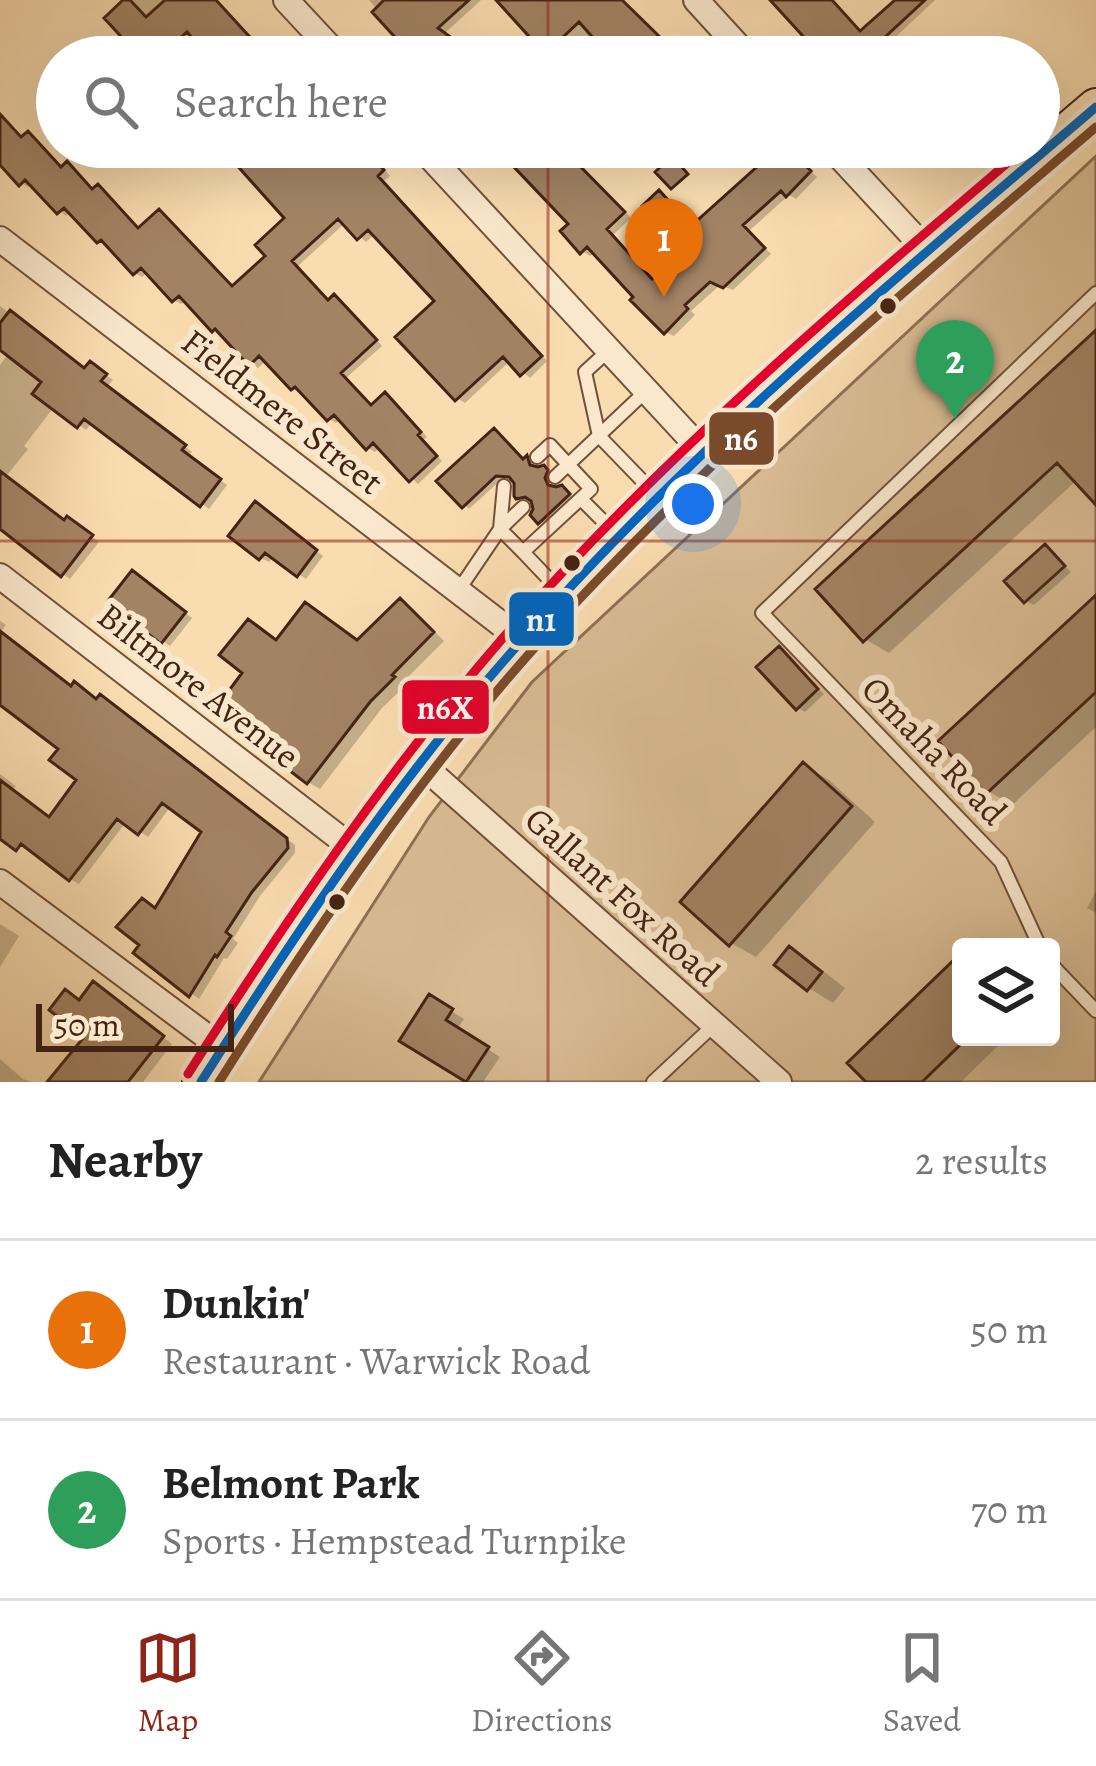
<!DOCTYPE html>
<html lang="en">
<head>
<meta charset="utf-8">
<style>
	:root { --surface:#fff; --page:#f2f2f2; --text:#222; --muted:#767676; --line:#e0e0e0; --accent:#8f2418 }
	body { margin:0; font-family:Alegreya,serif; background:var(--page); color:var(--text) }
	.controls { position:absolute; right:36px; bottom:36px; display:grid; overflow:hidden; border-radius:12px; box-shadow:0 12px 48px #0002 }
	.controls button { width:108px; height:108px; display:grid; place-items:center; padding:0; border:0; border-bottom:3px solid var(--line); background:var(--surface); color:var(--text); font:60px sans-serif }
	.scale { position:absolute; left:36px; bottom:30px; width:198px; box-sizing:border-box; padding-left:12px; border:6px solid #442312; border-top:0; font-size:33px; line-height:42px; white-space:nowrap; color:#442312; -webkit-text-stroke:9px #fbe8cc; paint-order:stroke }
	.you { position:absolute; left:693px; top:504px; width:42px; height:42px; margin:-30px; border:9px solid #fff; border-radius:50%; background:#1a73e8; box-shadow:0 0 0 18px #1a73e833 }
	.badge { display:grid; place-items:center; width:78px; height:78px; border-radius:50%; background:var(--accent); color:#fff; font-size:39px; font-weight:700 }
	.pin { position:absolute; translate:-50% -99px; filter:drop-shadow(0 3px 6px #0008) }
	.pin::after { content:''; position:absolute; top:63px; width:42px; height:36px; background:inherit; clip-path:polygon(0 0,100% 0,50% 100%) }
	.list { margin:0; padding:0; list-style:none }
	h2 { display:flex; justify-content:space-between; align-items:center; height:156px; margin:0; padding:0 48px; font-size:51px }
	h2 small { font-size:39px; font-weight:400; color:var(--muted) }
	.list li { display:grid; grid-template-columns:78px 1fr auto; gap:36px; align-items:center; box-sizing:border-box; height:180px; padding:0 48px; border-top:3px solid var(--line) }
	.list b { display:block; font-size:45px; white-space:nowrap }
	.list p { margin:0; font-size:39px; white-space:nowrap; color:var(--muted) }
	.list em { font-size:39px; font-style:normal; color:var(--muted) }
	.icon { flex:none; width:66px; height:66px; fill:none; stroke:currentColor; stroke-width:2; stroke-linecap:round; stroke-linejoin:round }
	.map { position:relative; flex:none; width:1096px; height:1082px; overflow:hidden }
	.search { position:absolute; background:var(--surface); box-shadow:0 12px 48px #0002; left:36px; right:36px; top:36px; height:132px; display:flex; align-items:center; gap:30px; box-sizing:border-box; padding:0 42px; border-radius:66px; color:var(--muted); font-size:45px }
	.sheet { height:516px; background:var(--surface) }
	nav { display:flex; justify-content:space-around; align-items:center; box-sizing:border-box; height:168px; border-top:3px solid var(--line); background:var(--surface); font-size:33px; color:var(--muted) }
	nav a { display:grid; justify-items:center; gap:6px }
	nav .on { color:var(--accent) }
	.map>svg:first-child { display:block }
</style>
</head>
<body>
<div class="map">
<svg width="1096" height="1082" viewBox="0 0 1096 1082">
	<rect width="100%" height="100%" fill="#f9dcb0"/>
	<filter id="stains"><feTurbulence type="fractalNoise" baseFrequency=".00167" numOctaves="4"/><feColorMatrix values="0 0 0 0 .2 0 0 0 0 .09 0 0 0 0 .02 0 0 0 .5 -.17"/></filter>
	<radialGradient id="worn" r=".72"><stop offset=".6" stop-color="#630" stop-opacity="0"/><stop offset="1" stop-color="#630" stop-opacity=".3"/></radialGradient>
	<!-- grass -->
	<path fill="#dabd95" stroke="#8f7054" stroke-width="3" fill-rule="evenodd" d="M1096,156V1082H259L429,817L532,682ZM961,947H1051V1037H961Z"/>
	<!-- shadow -->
	<path fill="#0003" d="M128,0H215L267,57H143Z
		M369,0H481L444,34L475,57H417Z
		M519,0H623L679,57H527L540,45Z
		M774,0H833L863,33L899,0H935L888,44L896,52L891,57H824Z
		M0,113L24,139L28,135L36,139L63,169L67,165L95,191L99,188L106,192L141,230L160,212L167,217L234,288L269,256L288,218L224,147H350L378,162L390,176L384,181L547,361L530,378L510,361L465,403L457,398L439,301L376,233L366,242L345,223L297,267L330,302L335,297L342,302L382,346L346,378L373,407L385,395L393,400L427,437L423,440L442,461L418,484L380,447L375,452L368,448L341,419L336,423L329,419L293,388L267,360L258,368L251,363L186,300L181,304L174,300L148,272L142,277L135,273L99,241L71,211L66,216L32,183L28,187L21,183L0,161Z
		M501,147H605L582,168L631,218L613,235L655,281L687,251L659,194L667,199L694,228L783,147L792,152L817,177L796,199L789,195L749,231L771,254L733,290L720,285L691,311L695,315L674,336L665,332L595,252L590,256L582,251L572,224Z
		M677,147H710L694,161Z
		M0,306L86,371L98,369L113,380L107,387L192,452L188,456L227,485L209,509L93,421L86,430L54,407L24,446L28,449L4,479L0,477V365L8,354L0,348Z
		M1096,334V501L1077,480L889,653L865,639Z
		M527,459L532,462L535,469L543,468L552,475L549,483L553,489L568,492L574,498L546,524L540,521L534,498L524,500L517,495L514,478H503L469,509L441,481Z
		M0,508L76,524L99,542L70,579L0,531Z
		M264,510L323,556L306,579L273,556L269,562L261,558Z
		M1045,547L1071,572L1034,605L1026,601Z
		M140,578L192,618L170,646L163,641Z
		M1096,599V727L1012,805L988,791Z
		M400,602L412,609L444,641L402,683L405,686L382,708L320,789L308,782L359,642Z
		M0,621L6,625L0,633L72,688L98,702L109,703L295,845V853L260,896L233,939L238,943L227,959L224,958L199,999L137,953L156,911L205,832L171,806L148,837L126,822L79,884L70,879L80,780L62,749L0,701Z
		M779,650L787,655L824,694L805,712L797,707Z
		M804,766L829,780L875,822L756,957L731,943Z
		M0,774L16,786L12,791L0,833Z
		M1096,891V913L1087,908Z
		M0,924L19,936L0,967Z
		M982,937L999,947H972Z
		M789,950L814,964L845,988L833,1003L809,988Z
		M961,957V1037H1007L961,1082H870Z
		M104,991L172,1044L143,1082H51L88,1036L80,1003Z
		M430,998L464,1019L457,1029L500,1057L483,1082H470L403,1040Z
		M0,1059L23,1079L32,1082H0Z"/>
	<!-- building -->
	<path fill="#a28364" stroke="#442312" stroke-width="3" d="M123,0H130L146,17L165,0H216L268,57H209L187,32L159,57H140L104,18Z
		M384,0H469L438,28L478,57H413L372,12Z
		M496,0H622L667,44L653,57H610L579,22L545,54Z
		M770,0H832L860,31L895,0H925L883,39L900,57H822Z
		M0,114L21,137L28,131L61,167L67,161L92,189L98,184L138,228L159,209L232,286L265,256L255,245L284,218L234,162L249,147H363L384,170L378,176L542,356L520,376L503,357L455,401L395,337L434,301L368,230L357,240L338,219L292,261L328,300L334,294L377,340L341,373L371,405L385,392L421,432L418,435L437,456L409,482L373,443L366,450L334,415L327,421L295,387L291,390L259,356L249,366L215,329L212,332L179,296L172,302L141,268L133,275L101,240L97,243L64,208L57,214L25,180L19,186L0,165Z
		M495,147H592L576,162L625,212L607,229L652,279L683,251L642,206L659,190L691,226L779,147H787L811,171L786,197L781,191L743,225L765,248L723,288L710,282L685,305L688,309L664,334L630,300L633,297L587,247L580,254L560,231L568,224Z
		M672,156L688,174L671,189L655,172Z
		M10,310L84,368L90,361L107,374L101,381L186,445L182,450L221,479L200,507L84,419L77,428L32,394L41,382L0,350V323Z
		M1096,330V505L1057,463L863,642L815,589Z
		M494,428L523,459L527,455L530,465L538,467L544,465L548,470L545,478L548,485L556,487L562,485L570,494L538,524L530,515L533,509L531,501L525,497L516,499L514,496V483L509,477L496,476L462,508L436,481Z
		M0,471L64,520L67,516L93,535L61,577L0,529Z
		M255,501L317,550L297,577L265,553L259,560L228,536Z
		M1045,544L1065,566L1024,603L1004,581Z
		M132,570L186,612L161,644L107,602Z
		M1096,595V692L986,794L938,741Z
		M400,598L434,632L392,675L395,677L370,702L307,784L213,712L242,673L219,655L248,619L276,640L305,602L357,640Z
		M0,631L71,686L74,681L96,699L100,694L287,838L288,848L252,892L226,932L231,936L217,957L215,955L189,997L133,953L139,945L116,927L142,898L155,908L201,832L162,803L138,835L117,819L69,881L21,844L16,851L0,839V780L49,817L76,780L49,760L58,749L0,705Z
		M779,646L818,689L796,710L756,667Z
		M803,762L852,806L729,946L680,902Z
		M789,946L822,972L807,991L774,965Z
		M961,953V1044L922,1082H866L847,1063Z
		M93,981L164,1036L128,1082H47L84,1037L49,1010L65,989L79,1000Z
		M429,994L453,1009L446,1020L489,1047L466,1082L399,1041Z"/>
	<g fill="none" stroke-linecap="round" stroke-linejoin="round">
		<defs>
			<path id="service" d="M608,351L585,372L599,436L657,496
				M537,457L550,445L591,489L523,552L562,593
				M555,477L645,392
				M504,486L500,529L523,552
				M581,499L614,532
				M458,591L500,529L523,507
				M1040,947L1001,862L762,613L1096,293
				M1051,964L1096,1011
				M653,1082L714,1025"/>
			<path id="minor" d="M286,0L339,57
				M696,0L748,57
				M421,147L704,453
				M831,147L928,252
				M0,239L522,640
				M0,576L355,850
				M420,763L779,1082
				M0,882L222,1048"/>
			<path id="primary" d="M201,1082C309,909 426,741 565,592C728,417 914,263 1096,107"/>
		</defs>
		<!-- service casing -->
		<use href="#service" stroke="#71513a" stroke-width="16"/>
		<!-- minor casing -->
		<use href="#minor" stroke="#71513a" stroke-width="28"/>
		<!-- primary casing -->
		<use href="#primary" stroke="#442312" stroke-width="40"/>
		<!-- service -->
		<use href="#service" stroke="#fbe8cc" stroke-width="12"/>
		<!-- minor -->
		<use href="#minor" stroke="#fbe8cc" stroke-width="24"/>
		<!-- primary -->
		<use href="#primary" stroke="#f9dcb0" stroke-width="36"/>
		<defs>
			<path id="bus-1" d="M201,1082C297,931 397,781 516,647C691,448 895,279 1096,107"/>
			<path id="bus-2" d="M219,1082C313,933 412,786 529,654C701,461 900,295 1096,127"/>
			<path id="bus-3" d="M188,1074C284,923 385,774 502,639C660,458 844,302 1026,147"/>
		</defs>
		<!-- bus-1 casing -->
		<use href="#bus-1" stroke="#fbe8cc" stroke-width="18"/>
		<!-- bus-2 casing -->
		<use href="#bus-2" stroke="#fbe8cc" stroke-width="18"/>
		<!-- bus-3 casing -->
		<use href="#bus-3" stroke="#fbe8cc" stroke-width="18"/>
		<!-- bus-1 -->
		<use href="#bus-1" stroke="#0065bd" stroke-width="9"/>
		<!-- bus-2 -->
		<use href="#bus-2" stroke="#7a4b2a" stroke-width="9"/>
		<!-- bus-3 -->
		<use href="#bus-3" stroke="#e4002b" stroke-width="9"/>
	</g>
	<!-- grid -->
	<path fill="none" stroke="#8f2418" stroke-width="3" stroke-opacity="0.55" d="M548,0V57M548,147V1082M0,541H1096"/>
	<!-- markers -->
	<g fill="#442312" stroke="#fbe8cc" stroke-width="4.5">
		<circle cx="888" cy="306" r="10"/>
		<circle cx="572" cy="563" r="10"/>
		<circle cx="337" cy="902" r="10"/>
	</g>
	<g text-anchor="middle" stroke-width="12" stroke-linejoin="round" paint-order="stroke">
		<!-- street labels -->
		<g font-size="36" fill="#442312" stroke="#fbe8cc">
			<text transform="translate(283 411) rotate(38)" y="13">Fieldmere Street</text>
			<text transform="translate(199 685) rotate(38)" y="13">Biltmore Avenue</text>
			<text transform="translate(935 750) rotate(46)" y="13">Omaha Road</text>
			<text transform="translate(623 896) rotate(42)" y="13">Gallant Fox Road</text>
		</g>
	</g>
	<g stroke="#fbe8cc" stroke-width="4.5">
		<rect x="707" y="410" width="69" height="57" rx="12" fill="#7a4b2a"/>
		<rect x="507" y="590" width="69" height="58" rx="12" fill="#0065bd"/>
		<rect x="400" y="678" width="91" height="58" rx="12" fill="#e4002b"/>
	</g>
	<g font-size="33" text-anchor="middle" font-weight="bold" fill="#fff">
		<text x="741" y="450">n6</text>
		<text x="541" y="631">n1</text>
		<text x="445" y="719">n6X</text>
	</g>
	<rect width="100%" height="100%" filter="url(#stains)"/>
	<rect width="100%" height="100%" fill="url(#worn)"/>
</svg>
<div class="controls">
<button><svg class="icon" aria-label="layers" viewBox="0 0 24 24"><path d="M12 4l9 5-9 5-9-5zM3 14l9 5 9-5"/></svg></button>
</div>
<div class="scale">50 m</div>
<div class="you"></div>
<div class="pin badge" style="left:664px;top:297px;background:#e8710a">1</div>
<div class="pin badge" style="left:955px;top:419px;background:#2e9e5b">2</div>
<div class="search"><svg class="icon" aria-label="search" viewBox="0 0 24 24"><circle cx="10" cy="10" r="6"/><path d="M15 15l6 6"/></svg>Search here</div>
</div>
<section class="sheet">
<h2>Nearby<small>2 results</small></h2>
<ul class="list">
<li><span class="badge" style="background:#e8710a">1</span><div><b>Dunkin'</b><p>Restaurant · Warwick Road</p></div><em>50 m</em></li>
<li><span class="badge" style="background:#2e9e5b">2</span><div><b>Belmont Park</b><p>Sports · Hempstead Turnpike</p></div><em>70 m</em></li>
</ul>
</section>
<nav>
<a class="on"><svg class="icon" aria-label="map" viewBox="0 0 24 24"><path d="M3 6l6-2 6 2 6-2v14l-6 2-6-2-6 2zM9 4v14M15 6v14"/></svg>Map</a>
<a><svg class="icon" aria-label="directions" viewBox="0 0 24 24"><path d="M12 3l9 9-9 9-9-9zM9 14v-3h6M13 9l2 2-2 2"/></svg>Directions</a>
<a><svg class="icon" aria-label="saved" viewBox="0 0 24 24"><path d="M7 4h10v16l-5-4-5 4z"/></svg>Saved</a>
</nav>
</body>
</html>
